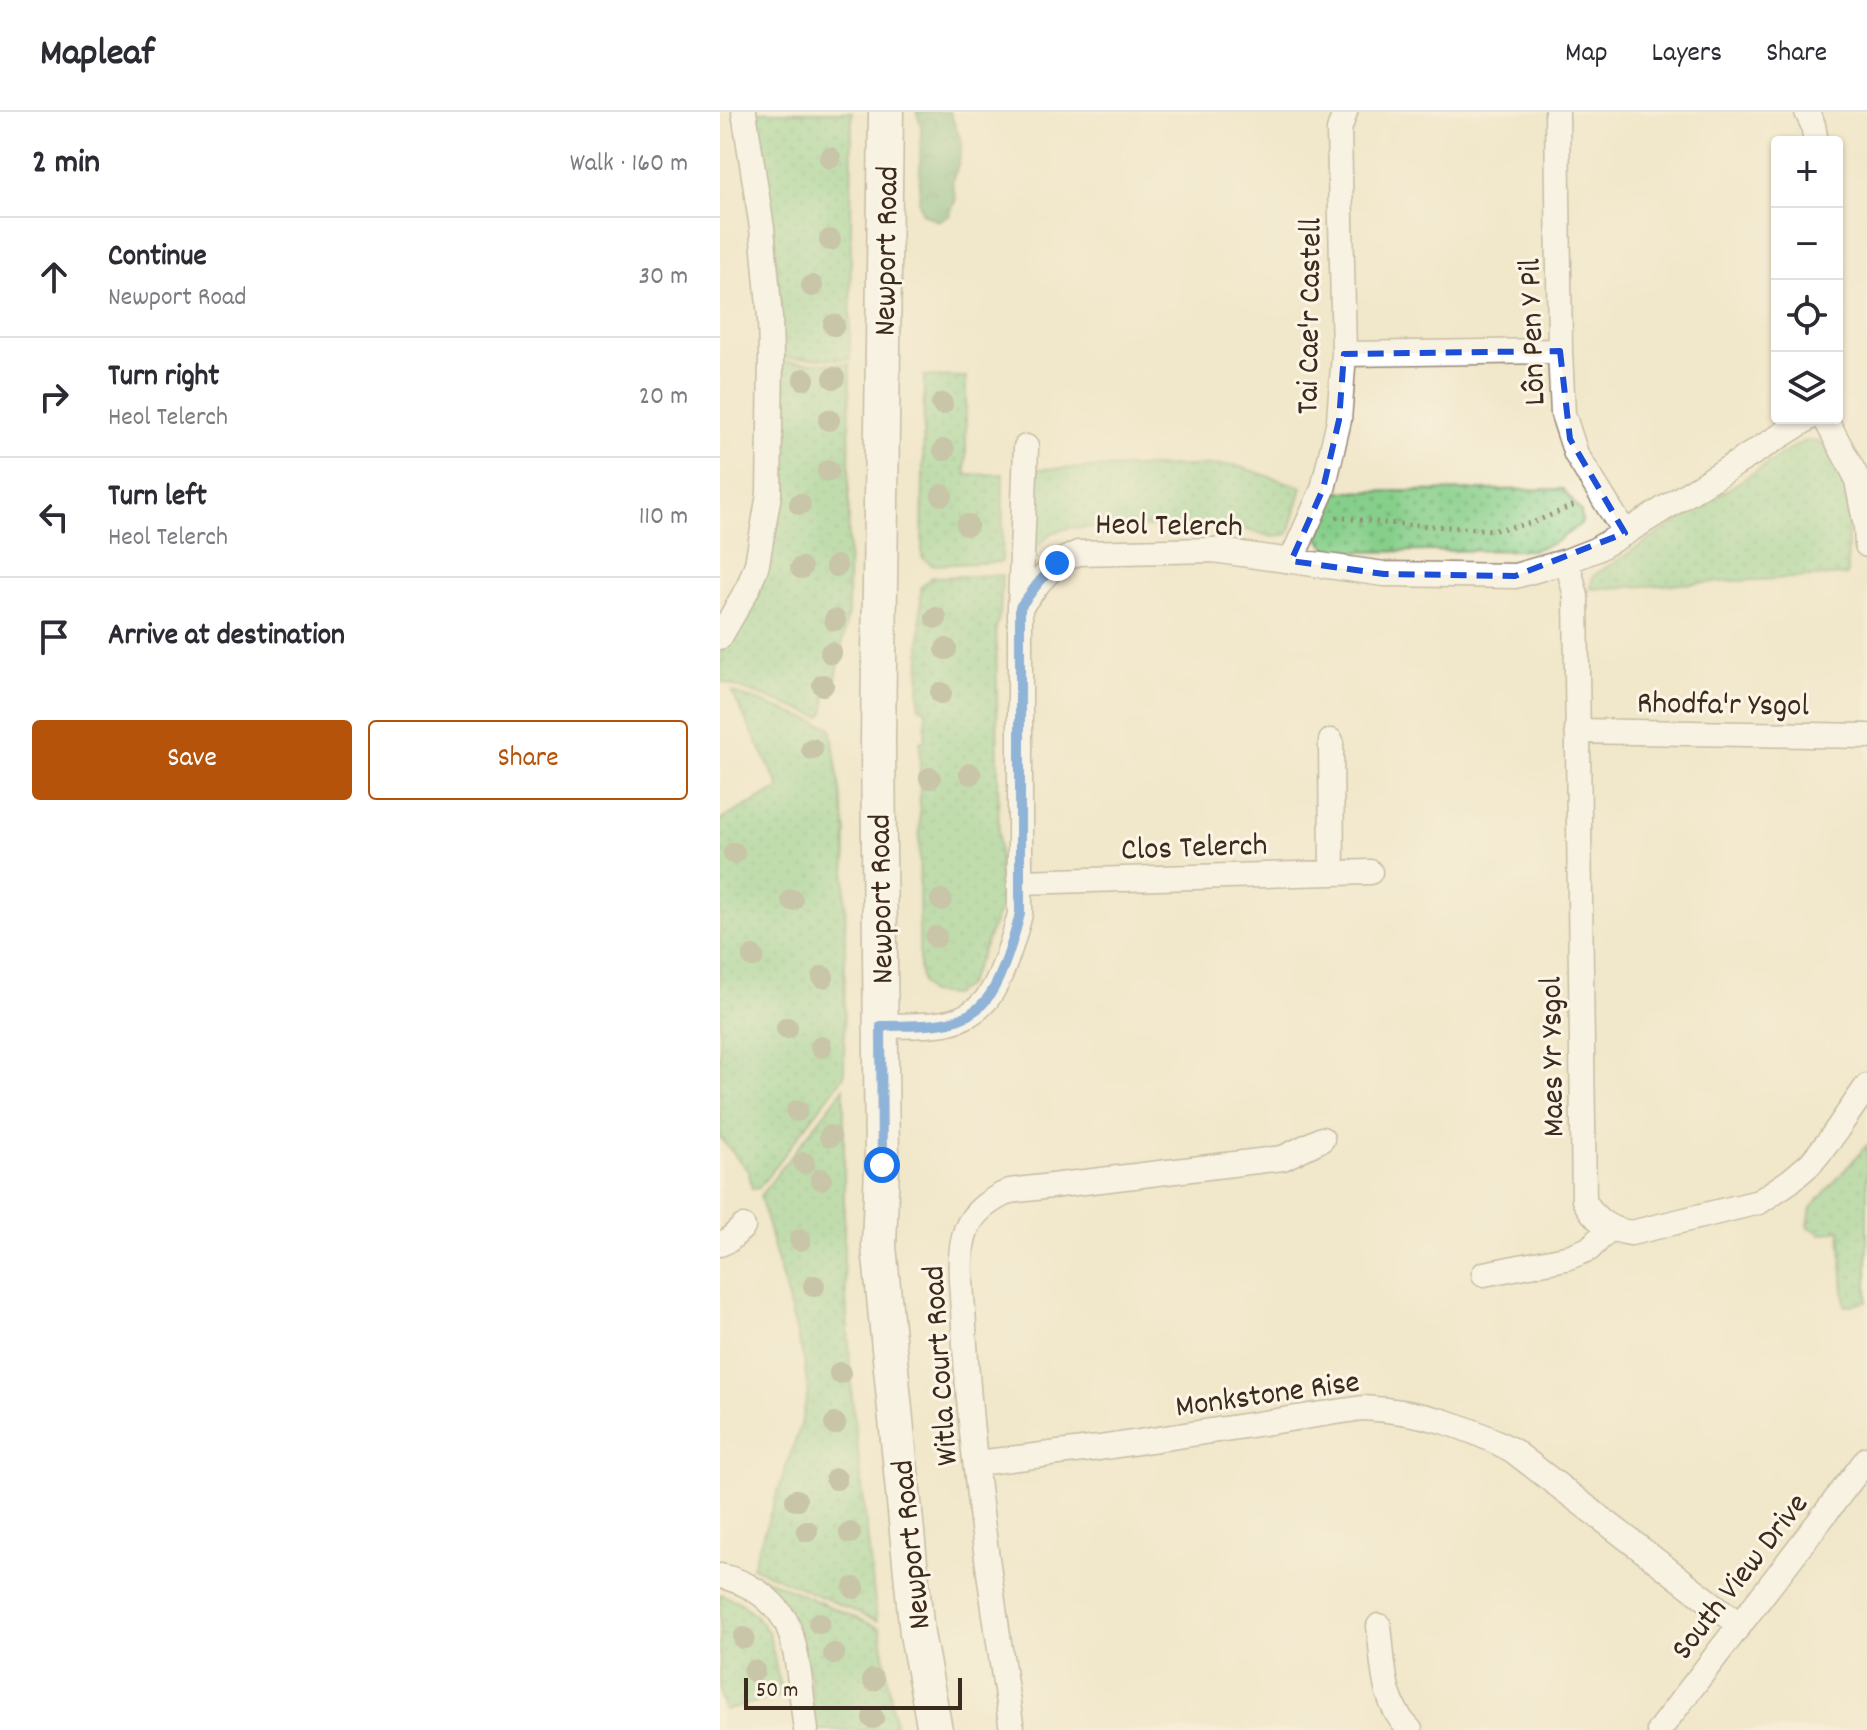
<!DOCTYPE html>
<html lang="en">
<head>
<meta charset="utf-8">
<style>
	:root { --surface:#fff; --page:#f2f2f3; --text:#2b2b33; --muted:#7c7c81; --line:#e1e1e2; --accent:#b45309 }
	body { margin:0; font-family:Dekko,sans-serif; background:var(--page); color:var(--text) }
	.controls { position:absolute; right:24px; top:24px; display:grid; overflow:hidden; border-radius:8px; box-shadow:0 2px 6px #0004 }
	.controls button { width:72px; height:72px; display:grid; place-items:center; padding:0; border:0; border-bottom:2px solid var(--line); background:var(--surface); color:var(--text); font:40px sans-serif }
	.scale { position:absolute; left:24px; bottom:20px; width:218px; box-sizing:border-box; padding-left:8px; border:4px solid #3b2a1e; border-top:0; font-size:22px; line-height:28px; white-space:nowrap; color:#3b2a1e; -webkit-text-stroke:6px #fcf5e5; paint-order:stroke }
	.stop { position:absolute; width:24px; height:24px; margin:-18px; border:6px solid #1a73e8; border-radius:50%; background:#fff }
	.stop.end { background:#1a73e8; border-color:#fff; box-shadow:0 2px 8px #0008 }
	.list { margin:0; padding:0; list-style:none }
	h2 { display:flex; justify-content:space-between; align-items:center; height:104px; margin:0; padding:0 32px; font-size:34px }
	h2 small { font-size:26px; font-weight:400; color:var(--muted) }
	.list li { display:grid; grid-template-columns:52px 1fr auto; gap:24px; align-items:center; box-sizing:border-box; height:120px; padding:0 32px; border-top:2px solid var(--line) }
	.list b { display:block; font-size:30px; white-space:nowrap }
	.list p { margin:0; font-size:26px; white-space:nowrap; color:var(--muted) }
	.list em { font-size:26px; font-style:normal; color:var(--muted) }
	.actions { display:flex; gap:16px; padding:24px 32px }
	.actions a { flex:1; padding:18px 0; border:2px solid var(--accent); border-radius:8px; text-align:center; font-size:28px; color:var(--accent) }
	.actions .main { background:var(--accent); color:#fff }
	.icon { flex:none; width:44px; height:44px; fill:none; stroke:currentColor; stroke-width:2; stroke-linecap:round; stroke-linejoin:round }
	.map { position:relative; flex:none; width:1147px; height:1618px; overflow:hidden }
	header { display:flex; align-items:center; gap:48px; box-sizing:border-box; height:112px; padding:0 40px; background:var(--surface); border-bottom:2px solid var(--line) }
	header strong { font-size:38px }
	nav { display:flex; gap:44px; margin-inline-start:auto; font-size:28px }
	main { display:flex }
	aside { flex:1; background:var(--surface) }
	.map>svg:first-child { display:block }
</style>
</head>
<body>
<header>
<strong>Mapleaf</strong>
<nav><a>Map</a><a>Layers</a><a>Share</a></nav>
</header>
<main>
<aside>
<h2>2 min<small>Walk · 160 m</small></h2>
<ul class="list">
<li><svg class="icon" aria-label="ahead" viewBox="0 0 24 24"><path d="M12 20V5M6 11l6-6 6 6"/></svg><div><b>Continue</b><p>Newport Road</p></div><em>30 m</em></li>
<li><svg class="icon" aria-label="right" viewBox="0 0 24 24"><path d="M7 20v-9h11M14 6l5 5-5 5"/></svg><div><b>Turn right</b><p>Heol Telerch</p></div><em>20 m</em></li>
<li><svg class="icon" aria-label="left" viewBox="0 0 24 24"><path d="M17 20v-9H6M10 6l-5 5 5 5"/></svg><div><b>Turn left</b><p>Heol Telerch</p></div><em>110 m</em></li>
<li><svg class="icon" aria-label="arrive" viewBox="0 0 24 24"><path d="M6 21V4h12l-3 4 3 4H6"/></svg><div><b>Arrive at destination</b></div></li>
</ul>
<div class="actions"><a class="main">Save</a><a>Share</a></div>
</aside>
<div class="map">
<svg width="1147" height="1618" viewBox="0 0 1147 1618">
	<defs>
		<pattern id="grass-dots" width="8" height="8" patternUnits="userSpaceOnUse" patternTransform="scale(2)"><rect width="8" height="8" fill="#86cf8b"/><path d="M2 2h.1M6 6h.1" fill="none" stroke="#6fa871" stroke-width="1.8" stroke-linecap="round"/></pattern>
		<pattern id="forest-crowns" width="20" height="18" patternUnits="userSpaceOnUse" patternTransform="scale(2)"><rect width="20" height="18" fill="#6cb277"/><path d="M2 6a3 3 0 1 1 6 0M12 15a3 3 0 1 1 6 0" fill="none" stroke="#5a9161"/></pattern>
	</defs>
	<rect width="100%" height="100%" fill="#fcf5e5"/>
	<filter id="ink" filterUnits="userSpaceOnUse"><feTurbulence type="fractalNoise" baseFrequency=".0125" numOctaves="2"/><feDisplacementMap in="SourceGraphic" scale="16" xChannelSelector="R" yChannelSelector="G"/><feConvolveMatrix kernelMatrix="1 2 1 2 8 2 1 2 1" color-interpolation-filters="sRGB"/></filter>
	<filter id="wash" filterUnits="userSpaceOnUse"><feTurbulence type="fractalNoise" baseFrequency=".006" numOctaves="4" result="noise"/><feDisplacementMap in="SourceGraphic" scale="32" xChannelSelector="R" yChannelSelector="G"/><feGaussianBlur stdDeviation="1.8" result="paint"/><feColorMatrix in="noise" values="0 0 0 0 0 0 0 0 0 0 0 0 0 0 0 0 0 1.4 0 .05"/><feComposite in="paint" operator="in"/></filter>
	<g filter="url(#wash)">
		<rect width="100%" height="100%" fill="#f1e7cb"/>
		<!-- grass -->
		<path fill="url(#grass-dots)" stroke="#607c54" stroke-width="2" d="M36,0H132L130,247L63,246L55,132Z
			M63,250L130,252L128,500L114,578H106L105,599L101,605L0,569C0,562 0,551 0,544C3,534 15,523 21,514C35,491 44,466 51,440C66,384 62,309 63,250Z
			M204,264L246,265V363L283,362L282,450L212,453L202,445Z
			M1083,329L1099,330L1108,337L1126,369L1129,390L1127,463L871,477L873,464L879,460Z
			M514,353L582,375L569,422L553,425L508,413L349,416L331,421L316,436L311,434L317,357Z
			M843,377L861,400L862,411L834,431L812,438L611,440L599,427L613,380Z
			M282,463L280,502L276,517L280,797L257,852L246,875L232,883L209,881L202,872L199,856L200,630L205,628L206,598L199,595L201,475L212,465Z
			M12,580L111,615L126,719L124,964L39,1076L32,1077L29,1060L0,1026V708L60,676Z
			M124,976V1150L132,1285L157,1509L32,1455L81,1312L88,1280L84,1248L40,1084Z
			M1147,1033V1190L1125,1194L1120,1118L1101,1122L1088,1114L1091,1096Z
			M34,1462L160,1516L176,1618H97L87,1550L33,1464Z
			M0,1482L20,1490L36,1504L49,1521L62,1584L4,1598L0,1584Z"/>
		<!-- forest -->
		<path fill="url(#forest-crowns)" stroke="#546e4a" stroke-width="2" d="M196,0H230L242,31L239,50L232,70L236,87L229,104L217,109L202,101L199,90L201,13Z"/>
	</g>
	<g filter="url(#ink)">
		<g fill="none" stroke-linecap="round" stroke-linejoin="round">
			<defs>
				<path id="minor" d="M837,0L840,239L843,302L856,342L905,421
					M1087,0L1093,13L1096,30
					M624,242L840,239
					M1105,306L1136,364L1146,414L1147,433
					M571,449L603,377L619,308L624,242L619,18L625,0
					M847,449L856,484L864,1088C875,1108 888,1118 911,1121L1039,1090L1070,1069L1091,1051L1109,1029L1147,974
					M300,495L306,335
					M0,525L28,476L37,452L49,382L51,245L50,206L42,116L24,0
					M857,619L1147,624
					M611,629L612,761
					M300,770L650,760
					M161,914C183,913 207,915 229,910C243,907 257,899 266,888C281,870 294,825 300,802V495L319,470L337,451L358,441L493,438L664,462L795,464L847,449L875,438L905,421L1089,306
					M0,1132L9,1128L23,1115
					M764,1162L846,1146L869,1137L890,1116
					M257,1351L379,1336L643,1296C698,1299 744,1312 792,1338L1020,1513
					M0,1464C26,1469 51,1485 65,1508C78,1531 82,1591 86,1618
					M659,1514C664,1553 661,1589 690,1618
					M292,1618C272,1484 251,1350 244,1215C243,1185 236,1146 246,1118C254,1098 272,1087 290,1079L563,1046L602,1027
					M939,1618L1147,1347"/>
				<path id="secondary" d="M166,0L158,628L162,1053L159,1134L197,1522L215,1618"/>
			</defs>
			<!-- minor casing -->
			<use href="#minor" stroke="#968874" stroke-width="27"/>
			<!-- secondary casing -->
			<use href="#secondary" stroke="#968874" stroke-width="37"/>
			<!-- path -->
			<path stroke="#968874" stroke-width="5" stroke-dasharray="2 6" stroke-linecap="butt" d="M616,405L665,411L775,418L812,411L857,392"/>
			<!-- minor -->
			<use href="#minor" stroke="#fff" stroke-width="24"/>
			<!-- secondary -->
			<use href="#secondary" stroke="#fff" stroke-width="34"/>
		</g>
		<!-- trees -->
		<g fill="#9a9b7e">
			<circle cx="110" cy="46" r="11"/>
			<circle cx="110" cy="128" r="11"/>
			<circle cx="92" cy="174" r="11"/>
			<circle cx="114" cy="213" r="11"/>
			<circle cx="114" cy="266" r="11"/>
			<circle cx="84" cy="267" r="11"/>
			<circle cx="222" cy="292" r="11"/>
			<circle cx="109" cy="308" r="11"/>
			<circle cx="224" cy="338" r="11"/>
			<circle cx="108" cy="359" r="11"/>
			<circle cx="222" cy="383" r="11"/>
			<circle cx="80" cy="392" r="11"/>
			<circle cx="247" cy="413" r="11"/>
			<circle cx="116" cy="454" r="11"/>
			<circle cx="81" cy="456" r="11"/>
			<circle cx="216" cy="506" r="11"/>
			<circle cx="115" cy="508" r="11"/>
			<circle cx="226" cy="537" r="11"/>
			<circle cx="111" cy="541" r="11"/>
			<circle cx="103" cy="573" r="11"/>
			<circle cx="221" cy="581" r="11"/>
			<circle cx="92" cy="637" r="11"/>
			<circle cx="250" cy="662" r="11"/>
			<circle cx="210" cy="666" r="11"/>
			<circle cx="14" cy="741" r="11"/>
			<circle cx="72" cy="788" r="11"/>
			<circle cx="221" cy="788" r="11"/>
			<circle cx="216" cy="825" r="11"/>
			<circle cx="33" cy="845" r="11"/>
			<circle cx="103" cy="865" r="11"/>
			<circle cx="67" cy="916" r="11"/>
			<circle cx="101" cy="935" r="11"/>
			<circle cx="77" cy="999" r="11"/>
			<circle cx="110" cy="1024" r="11"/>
			<circle cx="84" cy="1051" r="11"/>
			<circle cx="101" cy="1067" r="11"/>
			<circle cx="80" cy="1128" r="11"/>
			<circle cx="94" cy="1174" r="11"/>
			<circle cx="120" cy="1261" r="11"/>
			<circle cx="115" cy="1312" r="11"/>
			<circle cx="116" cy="1367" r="11"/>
			<circle cx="76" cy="1388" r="11"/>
			<circle cx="87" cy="1419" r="11"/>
			<circle cx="130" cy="1421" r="11"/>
			<circle cx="134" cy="1476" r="11"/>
			<circle cx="99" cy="1511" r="11"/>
			<circle cx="24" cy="1526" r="11"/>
			<circle cx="114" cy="1542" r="11"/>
			<circle cx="34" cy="1559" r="11"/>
			<circle cx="153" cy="1568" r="11"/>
			<circle cx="153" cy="1606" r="11"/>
		</g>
	</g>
	<g fill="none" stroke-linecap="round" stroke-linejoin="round" filter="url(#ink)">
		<!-- route -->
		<path stroke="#1a73e8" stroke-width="10" d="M162,1053L161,914C183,913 207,915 229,910C243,907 257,899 266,888C281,870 294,825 300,802V495L319,470L337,451"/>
	</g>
	<!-- marked area -->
	<path d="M0 0H1147V1618H0ZM840,239L850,327L905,421L795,464L664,462L571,449L603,377L619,308L624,242Z" fill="#f1e7cb" fill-opacity=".55" fill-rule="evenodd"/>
	<path fill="none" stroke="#1d4ed8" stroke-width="6" stroke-dasharray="16 10" stroke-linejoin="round" d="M840,239L850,327L905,421L795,464L664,462L571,449L603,377L619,308L624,242Z"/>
	<g text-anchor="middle" stroke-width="6" stroke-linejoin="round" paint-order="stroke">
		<!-- street labels -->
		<g font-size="32" fill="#3b2a1e" stroke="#fcf5e5">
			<text transform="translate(164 139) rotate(-89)" y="11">Newport Road</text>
			<text transform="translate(587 204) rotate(-89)" y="11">Tai Cae'r Castell</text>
			<text transform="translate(810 220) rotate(-92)" y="11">Lôn Pen Y Pil</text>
			<text transform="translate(449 411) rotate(1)" y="11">Heol Telerch</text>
			<text transform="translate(1003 590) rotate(1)" y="11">Rhodfa'r Ysgol</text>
			<text transform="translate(474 733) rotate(-2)" y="11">Clos Telerch</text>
			<text transform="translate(159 787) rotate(-91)" y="11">Newport Road</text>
			<text transform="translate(830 945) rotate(-91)" y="11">Maes Yr Ysgol</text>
			<text transform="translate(218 1254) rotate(-94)" y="11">Witla Court Road</text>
			<text transform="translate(547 1280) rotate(-8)" y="11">Monkstone Rise</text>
			<text transform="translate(189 1433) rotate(-96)" y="11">Newport Road</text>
			<text transform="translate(1018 1463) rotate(-52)" y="11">South View Drive</text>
		</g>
	</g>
</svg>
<div class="controls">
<button>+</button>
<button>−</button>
<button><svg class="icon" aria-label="locate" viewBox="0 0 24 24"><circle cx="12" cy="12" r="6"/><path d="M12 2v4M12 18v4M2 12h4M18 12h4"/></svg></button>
<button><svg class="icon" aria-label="layers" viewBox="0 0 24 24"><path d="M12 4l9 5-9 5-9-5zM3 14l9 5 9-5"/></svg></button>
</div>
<div class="scale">50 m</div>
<div class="stop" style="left:162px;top:1053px"></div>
<div class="stop end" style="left:337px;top:451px"></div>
</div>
</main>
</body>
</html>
